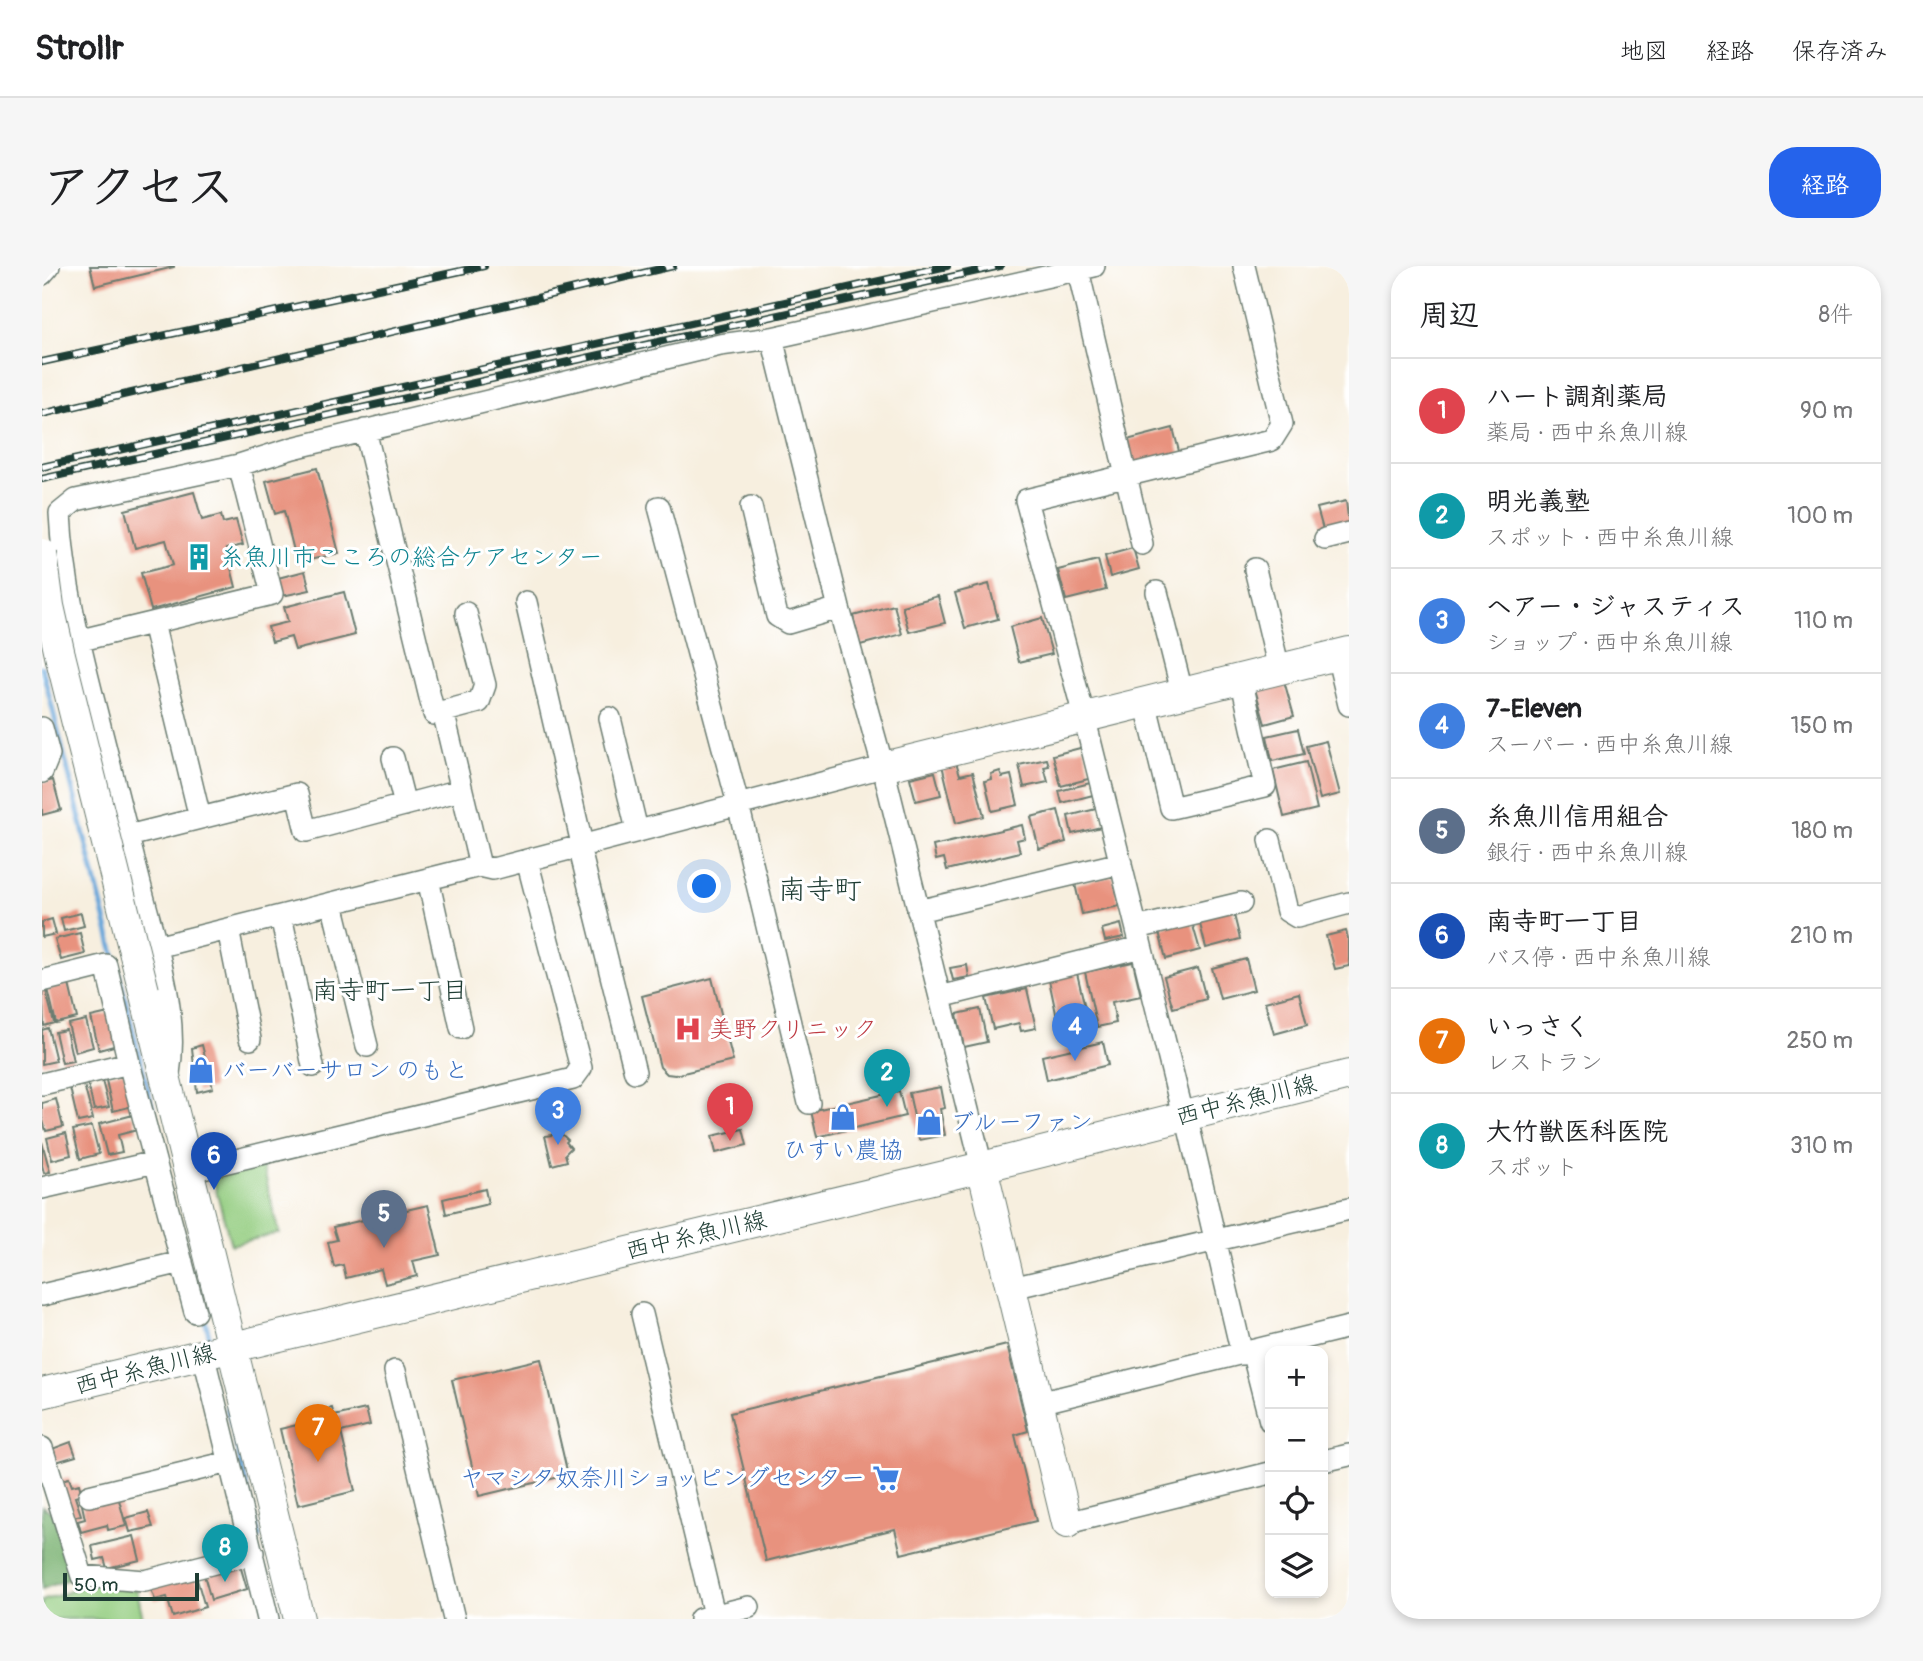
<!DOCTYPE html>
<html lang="ja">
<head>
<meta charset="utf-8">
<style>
	:root { --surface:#fff; --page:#f6f6f6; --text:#202124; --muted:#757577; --line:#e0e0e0; --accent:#2563eb }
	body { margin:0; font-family:Pangolin,"Klee One",sans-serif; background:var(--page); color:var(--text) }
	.controls { position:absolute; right:21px; bottom:21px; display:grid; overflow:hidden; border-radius:14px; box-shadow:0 4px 10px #0003 }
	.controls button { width:63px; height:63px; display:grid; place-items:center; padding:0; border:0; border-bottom:2px solid var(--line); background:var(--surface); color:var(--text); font:35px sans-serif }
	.scale { position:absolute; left:21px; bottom:18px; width:136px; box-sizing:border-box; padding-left:7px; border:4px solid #1f3d34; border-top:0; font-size:19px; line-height:24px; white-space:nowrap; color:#1f3d34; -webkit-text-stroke:5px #fff; paint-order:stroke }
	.you { position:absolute; left:663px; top:621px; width:24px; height:24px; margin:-18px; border:5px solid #fff; border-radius:50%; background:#1a73e8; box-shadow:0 0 0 10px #1a73e833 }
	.badge { display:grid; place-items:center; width:46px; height:46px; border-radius:50%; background:var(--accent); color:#fff; font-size:23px; font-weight:700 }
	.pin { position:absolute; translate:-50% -58px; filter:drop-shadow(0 2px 4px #0008) }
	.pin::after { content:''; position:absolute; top:37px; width:24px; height:21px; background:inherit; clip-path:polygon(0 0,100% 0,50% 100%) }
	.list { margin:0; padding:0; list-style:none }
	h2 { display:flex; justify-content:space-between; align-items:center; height:91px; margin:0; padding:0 28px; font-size:30px }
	h2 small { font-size:23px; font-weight:400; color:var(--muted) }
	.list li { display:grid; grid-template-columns:46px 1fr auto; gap:21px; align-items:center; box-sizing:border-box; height:105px; padding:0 28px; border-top:2px solid var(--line) }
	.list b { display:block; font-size:26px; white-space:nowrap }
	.list p { margin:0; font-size:23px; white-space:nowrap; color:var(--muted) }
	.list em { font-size:23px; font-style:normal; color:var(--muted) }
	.icon { flex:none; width:38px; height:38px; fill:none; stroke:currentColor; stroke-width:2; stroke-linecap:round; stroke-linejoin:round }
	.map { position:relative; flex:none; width:1307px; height:1353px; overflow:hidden; border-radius:28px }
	header { display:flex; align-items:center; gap:42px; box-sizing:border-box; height:98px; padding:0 35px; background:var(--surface); border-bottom:2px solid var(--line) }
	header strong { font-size:33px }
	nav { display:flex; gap:38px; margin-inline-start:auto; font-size:24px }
	.intro { display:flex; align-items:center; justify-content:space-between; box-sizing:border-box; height:168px; padding:0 42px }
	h1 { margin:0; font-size:49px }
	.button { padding:18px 32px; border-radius:28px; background:var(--accent); color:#fff; font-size:24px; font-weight:700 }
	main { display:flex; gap:42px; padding:0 42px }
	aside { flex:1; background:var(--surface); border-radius:28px; box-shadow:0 4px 10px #0003 }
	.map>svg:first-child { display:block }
</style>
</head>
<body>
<header>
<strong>Strollr</strong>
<nav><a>地図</a><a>経路</a><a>保存済み</a></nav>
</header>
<div class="intro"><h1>アクセス</h1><a class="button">経路</a></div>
<main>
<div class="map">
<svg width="1307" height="1353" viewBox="0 0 1307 1353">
	<rect width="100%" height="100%" fill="#fff"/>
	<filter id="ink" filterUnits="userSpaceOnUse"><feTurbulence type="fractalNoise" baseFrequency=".0143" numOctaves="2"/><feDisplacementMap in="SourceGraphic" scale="14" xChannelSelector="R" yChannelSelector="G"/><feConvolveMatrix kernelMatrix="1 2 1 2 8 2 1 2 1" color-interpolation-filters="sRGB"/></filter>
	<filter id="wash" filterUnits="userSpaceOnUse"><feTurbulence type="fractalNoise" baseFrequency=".00686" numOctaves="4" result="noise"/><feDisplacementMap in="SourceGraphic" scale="28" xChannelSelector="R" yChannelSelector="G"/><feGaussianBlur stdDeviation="1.57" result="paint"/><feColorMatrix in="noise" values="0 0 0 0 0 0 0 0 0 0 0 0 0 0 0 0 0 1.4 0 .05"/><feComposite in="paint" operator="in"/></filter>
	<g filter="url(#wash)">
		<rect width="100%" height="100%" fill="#f7efdf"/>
		<!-- green -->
		<path fill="#95ce82" stroke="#5a865b" stroke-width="2" d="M220,896L237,967L189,979L170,909Z
			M51,1317L95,1324L101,1353H0V1335Z"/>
		<!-- forest -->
		<path fill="#78b170" stroke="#4c7752" stroke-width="2" d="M0,1240L12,1248L30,1312L0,1323Z"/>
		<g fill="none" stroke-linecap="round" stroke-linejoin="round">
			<!-- stream -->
			<path stroke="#66a6d9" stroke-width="5" d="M0,401L121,884
				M161,1046L169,1077
				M185,1141L217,1271"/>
		</g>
		<g id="blocks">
			<!-- building -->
			<path fill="#e8927e" d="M48,0H132V1L53,20Z
				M1131,162L1138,189L1092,201L1085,174Z
				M275,202L297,287L255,297L242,245L233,248L224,215Z
				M152,226L160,254L179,249L181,257L194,254L201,279L184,283L194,321L109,344L99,307L131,299L124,274L93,282L83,244Z
				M1304,235L1307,260L1282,267L1275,242Z
				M1091,282L1097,303L1068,311L1063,290Z
				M1056,294L1064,324L1024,334L1016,304Z
				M263,305L268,324L240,330L236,312Z
				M947,318L956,353L923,362L913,327Z
				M302,326L313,369L253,384L249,371L230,376L226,361L246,356L242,341Z
				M896,330L903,357L867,366L860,340Z
				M852,339L860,368L818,379L811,350Z
				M1000,352L1010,388L977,396L968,361Z
				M1242,415L1252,450L1223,458L1213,423Z
				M1256,463L1262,488L1230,495L1225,470Z
				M1284,475L1298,528L1278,533L1264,480Z
				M1042,481L1050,512L1019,520L1011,489Z
				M1005,493L1007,500L1002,501L1006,516L982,521L977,499Z
				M914,496L918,509L931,506L942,550L914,557L900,499Z
				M1264,496L1275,543L1242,551L1231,504Z
				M958,505L960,511L969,509L976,539L950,545L943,515L950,513L949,508Z
				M893,506L899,529L874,535L868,512Z
				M11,514L19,544L0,549V517Z
				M1048,517L1051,529L1020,537L1017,525Z
				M1054,543L1059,561L1030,568L1026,550Z
				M1016,544L1024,576L997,583L989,551Z
				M980,559L983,572L975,574L978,586L905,604L902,592L894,594L891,580Z
				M1071,610L1078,640L1040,648L1033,618Z
				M1190,641L1198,673L1164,682L1156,650Z
				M39,647L42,660L22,665L19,652Z
				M10,653L14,668L0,671V656Z
				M1149,653L1158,684L1124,693L1116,662Z
				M1079,658L1082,671L1063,675L1060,663Z
				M1304,665L1307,676V700L1293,703L1284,670Z
				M38,667L43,688L19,694L13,673Z
				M1204,693L1212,724L1178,733L1170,702Z
				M1091,696L1099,730L1070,736L1074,757L1055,761L1043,706Z
				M925,699L927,711L911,714L908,702Z
				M1156,702L1164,733L1131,742L1122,711Z
				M1035,707L1044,746L1034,749L1038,767L1019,771L1007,714Z
				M670,712L691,795L633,809L625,808L618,801L600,730Z
				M27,718L35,752L14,757L6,723Z
				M0,721H3L12,757L2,760Z
				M985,723L994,762L979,765L977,757L951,763L944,732Z
				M1257,727L1265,759L1232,768L1223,736Z
				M938,743L945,776L922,781L915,748Z
				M71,746L79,778L57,784L49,751Z
				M44,754L51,781L33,786L26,758Z
				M6,762L14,795L0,798V764Z
				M24,764L31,795L20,797L13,766Z
				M1061,776L1066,799L1005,814L1000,790Z
				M160,779L171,822L155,826L150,782Z
				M82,805L91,840L71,845L63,810Z
				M59,811L67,841L52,844L45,814Z
				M42,819L51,853L36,856L28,822Z
				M899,821L903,842L898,843L903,869L877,874L867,827Z
				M857,825L863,850L775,871L769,845Z
				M14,833L21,861L4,865L0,851V837Z
				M91,849L95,864L76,869L80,886L65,889L57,858Z
				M50,860L57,888L38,893L31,864Z
				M701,863L705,879L674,887L670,870Z
				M515,864L526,874L524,876L529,882L523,888L525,895L510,899L503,870L510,869Z
				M24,867L29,889L10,894L5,872Z
				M0,876L8,906L2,907L0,899Z
				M443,923L446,938L404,948L401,933Z
				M386,939L398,989L371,995L375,1010L343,1018L339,1003L304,1012L301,999L292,1001L286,976L295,974L291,961Z
				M965,1079L986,1165L973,1169L994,1255L859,1288L853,1263L724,1295L688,1147Z
				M499,1093L526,1209L437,1230L410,1114Z
				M290,1142L292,1150L324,1143L328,1159L299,1166L313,1225L256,1239L238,1163L272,1155L270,1147Z
				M29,1176L34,1190L14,1196L10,1183Z
				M27,1212L30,1220L37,1218L40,1229L33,1231L39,1249L31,1251L19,1214Z
				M76,1230L84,1260L66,1264L65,1259L39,1266L36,1255L43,1253L40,1239Z
				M106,1246L111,1261L88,1266L84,1252Z
				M92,1270L98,1294L65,1302L62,1292L53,1294L50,1280Z
				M198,1299L205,1323L169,1334L162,1309Z
				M154,1310L163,1341L131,1351L125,1331L113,1334L109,1323Z"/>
		</g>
	</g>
	<g filter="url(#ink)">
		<use href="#blocks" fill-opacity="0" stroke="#6b7b70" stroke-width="2"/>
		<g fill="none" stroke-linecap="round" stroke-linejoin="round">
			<defs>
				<path id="street" d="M1036,4L1100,278
					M0,8L7,0
					M730,72L797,342L841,501L940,901
					M323,164L392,448L437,436L443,419L424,347
					M617,241L696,538L767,837
					M709,241L735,350L746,357L797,342
					M1283,273L1307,267
					M1213,303L1237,403
					M1115,326L1140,426
					M484,336L540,578
					M111,357L158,552
					M35,375L230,328L197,199
					M1295,389L1307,439
					M1103,435L1129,542L1223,520L1199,412
					M401,445L438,600
					M568,452L595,564
					M0,462L7,489L0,506
					M351,492L363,539
					M86,570L255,528L264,565L419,524
					M1228,574L1245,645L1255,651L1307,637
					M537,580L593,806
					M386,613L419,762
					M290,637L325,780
					M876,645L1079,597
					M239,650L271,800
					M1095,662L1199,637
					M186,663L208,773
					M114,681L438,600L451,603L841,501
					M0,715L64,699L87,797L153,1046
					M898,731L1099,681
					M127,808C137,747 115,684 100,626C84,564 69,502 53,440C37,377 21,313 18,247L34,234L197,199L251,182L678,79L730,72L1052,0
					M0,818L87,797
					M1141,849L1042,450L984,234L1230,174L1240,158L1202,0
					M1144,849L1200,1088
					M148,905L531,813L539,802L485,594
					M0,922L113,896
					M970,1022L1307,943
					M0,1029L140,996
					M600,1048L673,1353
					M1210,1085L1228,1155
					M161,1087L226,1353
					M353,1105L412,1353
					M997,1137L1307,1061
					M0,1182L40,1310L103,1315L211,1287
					M1281,1195L1307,1189
					M47,1230L187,1196
					M1025,1257L1228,1207
					M658,1353L707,1341"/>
				<path id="secondary" d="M841,501L1307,386
					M102,725L257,1353
					M940,901L1025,1257
					M0,1127L940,901L1307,809"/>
			</defs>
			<!-- street casing -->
			<use href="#street" stroke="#6b7b70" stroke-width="24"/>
			<!-- secondary casing -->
			<use href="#secondary" stroke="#6b7b70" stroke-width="32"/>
			<!-- street -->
			<use href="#street" stroke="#fff" stroke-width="21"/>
			<!-- secondary -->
			<use href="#secondary" stroke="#fff" stroke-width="30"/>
			<defs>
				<path id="rail" d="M0,96L442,0
					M0,148L631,0
					M0,201L905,0
					M0,213L958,0"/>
			</defs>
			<!-- rail casing -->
			<use href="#rail" stroke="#1f3d34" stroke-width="8"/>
			<!-- rail -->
			<use href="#rail" stroke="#fff" stroke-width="5" stroke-dasharray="16" stroke-linecap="butt"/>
			<defs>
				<path id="secondary-bridge" d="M0,288L7,340L18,389L102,725"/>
			</defs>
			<!-- secondary-bridge casing -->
			<use href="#secondary-bridge" stroke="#6b7b70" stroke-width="32" stroke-linecap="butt"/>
			<!-- secondary-bridge -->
			<use href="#secondary-bridge" stroke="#fff" stroke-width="30"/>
		</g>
	</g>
	<!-- icons -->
	<defs>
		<symbol id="building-bare" viewBox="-9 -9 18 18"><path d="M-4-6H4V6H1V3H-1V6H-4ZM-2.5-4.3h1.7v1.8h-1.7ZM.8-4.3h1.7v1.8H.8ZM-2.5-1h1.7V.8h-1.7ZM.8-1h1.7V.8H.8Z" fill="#0f9aa8" stroke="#fff" stroke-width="2.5" paint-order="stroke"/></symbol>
		<symbol id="hospital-bare" viewBox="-9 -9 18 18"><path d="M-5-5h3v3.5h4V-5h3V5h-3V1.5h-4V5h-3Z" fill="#e0444e" stroke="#fff" stroke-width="2.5" paint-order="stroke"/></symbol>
		<symbol id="shop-bare" viewBox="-9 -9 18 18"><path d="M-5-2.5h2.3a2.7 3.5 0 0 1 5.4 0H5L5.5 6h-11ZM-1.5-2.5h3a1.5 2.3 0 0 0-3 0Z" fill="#3f7fe0" stroke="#fff" stroke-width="2.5" paint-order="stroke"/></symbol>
		<symbol id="supermarket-bare" viewBox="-9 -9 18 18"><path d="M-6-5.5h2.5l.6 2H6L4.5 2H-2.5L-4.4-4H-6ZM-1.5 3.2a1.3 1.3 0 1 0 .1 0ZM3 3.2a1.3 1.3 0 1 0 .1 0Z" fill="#3f7fe0" stroke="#fff" stroke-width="2.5" paint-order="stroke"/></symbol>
	</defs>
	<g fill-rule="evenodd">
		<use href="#building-bare" x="138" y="272" width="38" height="38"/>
		<use href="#hospital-bare" x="627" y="744" width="38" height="38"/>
		<use href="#shop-bare" x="140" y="785" width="38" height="38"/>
		<use href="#shop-bare" x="782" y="832" width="38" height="38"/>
		<use href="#shop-bare" x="868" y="837" width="38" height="38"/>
		<use href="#supermarket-bare" x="825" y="1193" width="38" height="38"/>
	</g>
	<g text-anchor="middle" stroke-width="6" stroke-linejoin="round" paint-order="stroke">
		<!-- culture labels -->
		<g font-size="24" fill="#0d838f" stroke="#fff" text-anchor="start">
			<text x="178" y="299">糸魚川市こころの総合ケアセンター</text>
		</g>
		<!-- health labels -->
		<g font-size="24" fill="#be3a42" stroke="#fff" text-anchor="start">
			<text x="667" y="771">美野クリニック</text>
		</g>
		<!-- shop labels -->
		<g font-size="24" fill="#366cbe" stroke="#fff" text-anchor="start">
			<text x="180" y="812">バーバーサロン のもと</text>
			<text x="908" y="864">ブルーファン</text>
			<text x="801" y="892" text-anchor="middle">ひすい農協</text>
			<text x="823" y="1220" text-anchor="end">ヤマシタ奴奈川ショッピングセンター</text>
		</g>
		<!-- street labels -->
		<g font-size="24" fill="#1f3d34" stroke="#fff">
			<text transform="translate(1204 834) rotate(-14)" y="8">西中糸魚川線</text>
			<text transform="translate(654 969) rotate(-13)" y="8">西中糸魚川線</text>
			<text transform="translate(103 1103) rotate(-14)" y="8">西中糸魚川線</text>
		</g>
		<!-- neighbourhood labels -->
		<g font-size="26" fill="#1f3d34" stroke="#fff">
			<text x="348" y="733">南寺町一丁目</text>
		</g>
		<!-- quarter labels -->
		<g font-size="28" fill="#1f3d34" stroke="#fff">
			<text x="778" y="633">南寺町</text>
		</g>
	</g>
</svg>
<div class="controls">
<button>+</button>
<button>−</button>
<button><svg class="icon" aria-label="locate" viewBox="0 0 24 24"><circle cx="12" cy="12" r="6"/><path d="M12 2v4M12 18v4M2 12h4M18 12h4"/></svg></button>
<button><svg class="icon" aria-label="layers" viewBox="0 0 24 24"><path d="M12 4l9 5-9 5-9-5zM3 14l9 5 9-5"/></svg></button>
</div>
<div class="scale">50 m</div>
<div class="you"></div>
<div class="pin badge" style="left:688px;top:875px;background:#e0444e">1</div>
<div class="pin badge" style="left:845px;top:841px;background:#0f9aa8">2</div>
<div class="pin badge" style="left:516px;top:879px;background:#3f7fe0">3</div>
<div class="pin badge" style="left:1033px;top:795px;background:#3f7fe0">4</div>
<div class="pin badge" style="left:342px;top:982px;background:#5c6f8a">5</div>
<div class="pin badge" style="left:172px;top:924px;background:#1a4fb4">6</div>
<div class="pin badge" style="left:276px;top:1196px;background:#e8710a">7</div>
<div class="pin badge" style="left:183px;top:1316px;background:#0f9aa8">8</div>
</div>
<aside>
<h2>周辺<small>8件</small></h2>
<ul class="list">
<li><span class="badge" style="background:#e0444e">1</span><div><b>ハート調剤薬局</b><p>薬局 · 西中糸魚川線</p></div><em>90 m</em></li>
<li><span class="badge" style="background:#0f9aa8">2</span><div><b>明光義塾</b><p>スポット · 西中糸魚川線</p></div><em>100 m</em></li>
<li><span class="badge" style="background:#3f7fe0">3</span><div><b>ヘアー・ジャスティス</b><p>ショップ · 西中糸魚川線</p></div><em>110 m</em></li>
<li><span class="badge" style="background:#3f7fe0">4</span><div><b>7-Eleven</b><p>スーパー · 西中糸魚川線</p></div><em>150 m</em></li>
<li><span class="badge" style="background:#5c6f8a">5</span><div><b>糸魚川信用組合</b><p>銀行 · 西中糸魚川線</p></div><em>180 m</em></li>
<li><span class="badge" style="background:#1a4fb4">6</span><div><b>南寺町一丁目</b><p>バス停 · 西中糸魚川線</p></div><em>210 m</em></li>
<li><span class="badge" style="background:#e8710a">7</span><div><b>いっさく</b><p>レストラン</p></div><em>250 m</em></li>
<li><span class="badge" style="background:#0f9aa8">8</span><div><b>大竹獣医科医院</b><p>スポット</p></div><em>310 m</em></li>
</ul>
</aside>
</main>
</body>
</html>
